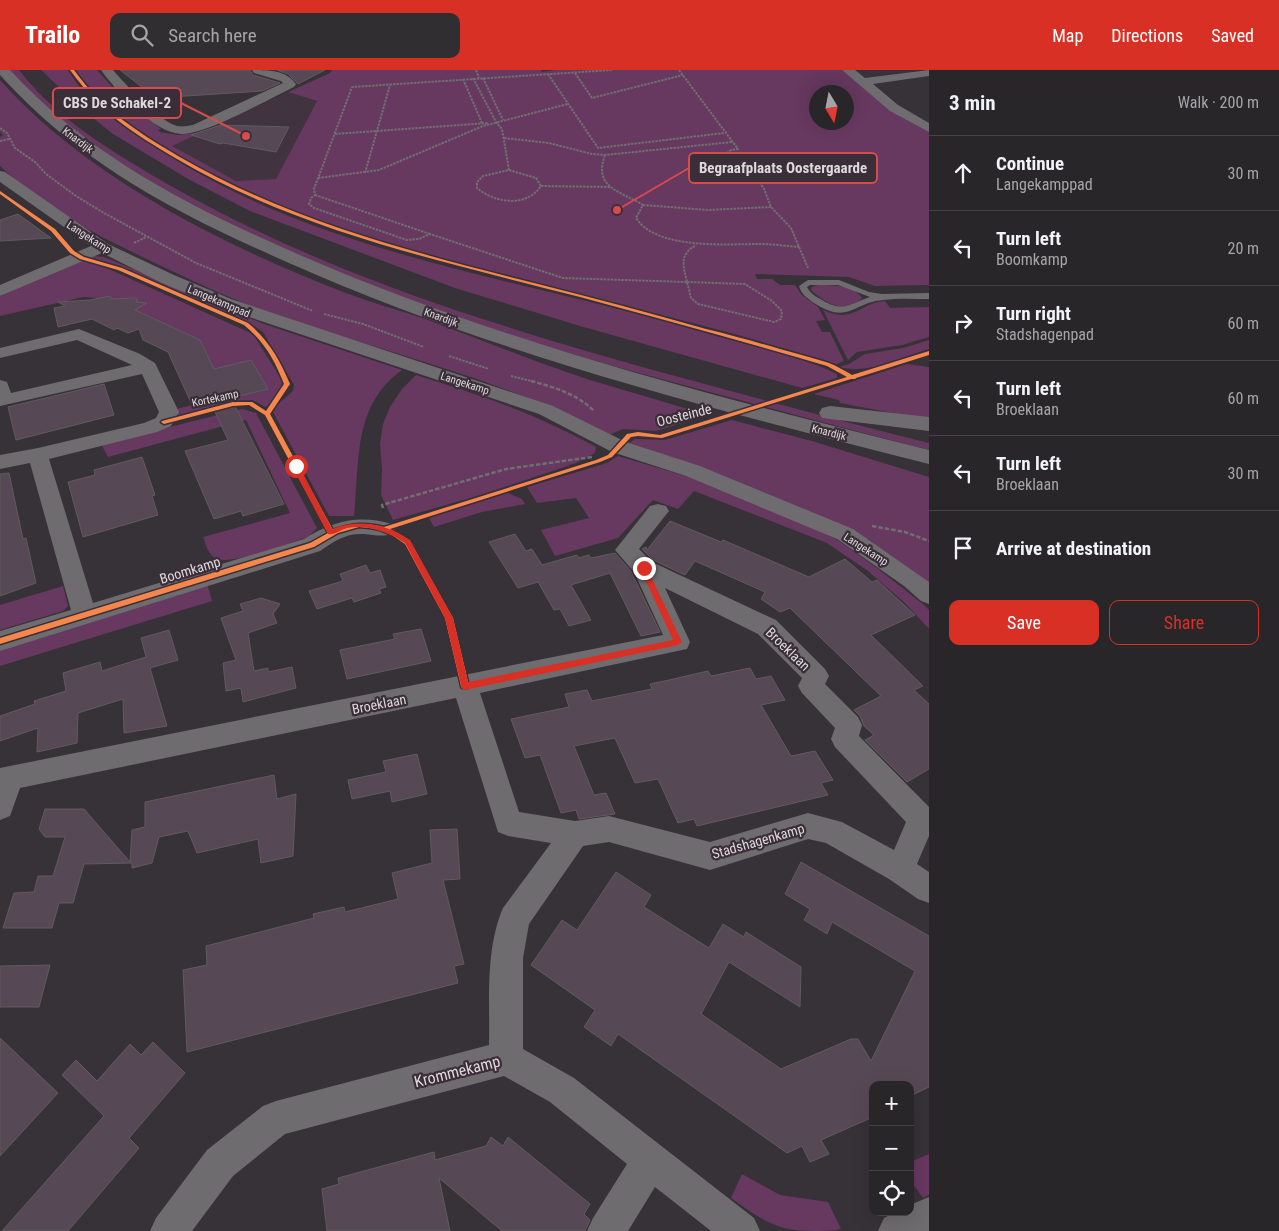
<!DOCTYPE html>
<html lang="en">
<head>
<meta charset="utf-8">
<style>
	:root { --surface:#292629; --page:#312e31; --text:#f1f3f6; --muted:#a5a5a8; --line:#454346; --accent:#d93025 }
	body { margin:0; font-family:"Roboto Condensed",sans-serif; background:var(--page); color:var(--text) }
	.controls { position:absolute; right:15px; bottom:15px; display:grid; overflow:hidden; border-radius:10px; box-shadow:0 5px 20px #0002 }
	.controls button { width:45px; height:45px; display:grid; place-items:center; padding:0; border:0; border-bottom:1px solid var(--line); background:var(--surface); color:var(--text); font:25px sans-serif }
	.compass { position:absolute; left:809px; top:15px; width:45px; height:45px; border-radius:50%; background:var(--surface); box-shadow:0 5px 20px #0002; rotate:170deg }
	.stop { position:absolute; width:15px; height:15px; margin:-11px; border:4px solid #d93025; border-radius:50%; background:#fff }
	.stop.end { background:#d93025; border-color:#fff; box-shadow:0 1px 5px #0008 }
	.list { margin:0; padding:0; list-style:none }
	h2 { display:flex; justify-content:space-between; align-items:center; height:65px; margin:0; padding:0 20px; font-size:21px }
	h2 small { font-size:16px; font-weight:400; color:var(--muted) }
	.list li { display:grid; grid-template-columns:32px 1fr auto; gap:15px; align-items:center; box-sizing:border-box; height:75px; padding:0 20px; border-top:1px solid var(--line) }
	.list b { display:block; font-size:19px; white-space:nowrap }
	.list p { margin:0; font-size:16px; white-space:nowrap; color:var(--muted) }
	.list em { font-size:16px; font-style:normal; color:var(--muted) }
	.actions { display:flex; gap:10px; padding:15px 20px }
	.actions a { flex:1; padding:11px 0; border:1px solid var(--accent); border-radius:10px; text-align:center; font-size:18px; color:var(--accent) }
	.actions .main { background:var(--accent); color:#fff }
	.icon { flex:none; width:28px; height:28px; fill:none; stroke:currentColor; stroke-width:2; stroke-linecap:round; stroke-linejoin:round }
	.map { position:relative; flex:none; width:929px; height:1161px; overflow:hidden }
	header { display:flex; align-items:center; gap:30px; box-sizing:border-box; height:70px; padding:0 25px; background:var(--accent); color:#fff }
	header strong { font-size:24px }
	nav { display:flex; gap:28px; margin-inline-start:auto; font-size:18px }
	.search { width:350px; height:45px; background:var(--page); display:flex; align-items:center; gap:12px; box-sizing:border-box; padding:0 18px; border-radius:10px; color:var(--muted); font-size:19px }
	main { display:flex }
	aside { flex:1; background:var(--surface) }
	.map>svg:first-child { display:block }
</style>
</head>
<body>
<header>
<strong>Trailo</strong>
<div class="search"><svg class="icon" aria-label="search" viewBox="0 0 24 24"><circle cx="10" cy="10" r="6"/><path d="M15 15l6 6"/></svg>Search here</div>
<nav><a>Map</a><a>Directions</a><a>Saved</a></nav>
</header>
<main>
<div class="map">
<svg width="929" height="1161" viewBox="0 0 929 1161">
	<rect width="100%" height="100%" fill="#373237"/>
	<!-- built -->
	<path fill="#41333f" d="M288,22L317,31L276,109L236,111L171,76Z"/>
	<!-- green -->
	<path fill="#673860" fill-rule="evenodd" d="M10,0H19C57,49 111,81 164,112C316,200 485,253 653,300C745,325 837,350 929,373V380C836,356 743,331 650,306C480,259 309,205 156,115C103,83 49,50 10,0Z
		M41,0H68C90,37 127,60 163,82C328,188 528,209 713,265C755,277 798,285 837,304V308L802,318L580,256L455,218L250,141L190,110L113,64L82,39Z
		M75,0H97L123,29L161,59L158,60L160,62L178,65L202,62L172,76L236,111L276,109L317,31L288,22L330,3L332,0H541L542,2L555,0H842L885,35L929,61V215L875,216L849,207L755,204L757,209H772L780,215H795L801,224L818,237L825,250L816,251L822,262H830L844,291L834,295C708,251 576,227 447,192C380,174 315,152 251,125L253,123C225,114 199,98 174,84C134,61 103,36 75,0ZM816,22H846V52H816Z
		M0,10C86,107 226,177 346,223C372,233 399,240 425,249C480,269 534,292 590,310C629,322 669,333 708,345L656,361L623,359L609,365C498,306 375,281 257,238C223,226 190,209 157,194C116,174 74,155 38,128C25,119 12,107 0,96V67L3,65L0,62Z
		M93,186L104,187L264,254L402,300C352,336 360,392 354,446H329L273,342L277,335L293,321L294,315L263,262L248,252L120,197L90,188Z
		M79,190L102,196L253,264L283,312L275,327L266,337L252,330L234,331L176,346L173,340L226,326L192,271L99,228L84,227L0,246V226Z
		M818,215C832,215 854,215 862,228C846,246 825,233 811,220L812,217Z
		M885,231L890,238L929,237V267L902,275L857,282L848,290L823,240C854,254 859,233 885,231Z
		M929,270V279C900,288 870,305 839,297L849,294L865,284L903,278Z
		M907,294L929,297V350L840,333L839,330L814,324Z
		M416,305C481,325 536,344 596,377L595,383L576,393L481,425L393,450L381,425L382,400L380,374L383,354L390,337L402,319Z
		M242,339L256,343L317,458L308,467C289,473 233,495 217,489C208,486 206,474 203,467L290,443L246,350L108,387L101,374Z
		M732,350L812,371L929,407V515L825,448L719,404L629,373L635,369L665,370Z
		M618,386L689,407L795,449L836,469L877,498L924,535L929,540V559L906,534L868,501L827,473L694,421L678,439L653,430L618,468L555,486L541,460L589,448L576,428L537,433L527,417L607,393Z
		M508,423L522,429L525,434L482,442L434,457L429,448Z
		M207,513L212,531L0,596V577Z
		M63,516L68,536L63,541L0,560V535Z
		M929,1084V1125L923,1128L910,1110V1092Z
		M742,1104L780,1125L828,1132L841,1159C832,1161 823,1161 814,1161C775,1161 761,1149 731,1128Z"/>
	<!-- building -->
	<path fill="#574855" stroke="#605b5f" d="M120,0H250L253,5L280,13L262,21L156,28Z
		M277,0H325L298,14L288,4Z
		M221,55L289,57L276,82L223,73L220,74L191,65Z
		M18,144L51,168L0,171V150Z
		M110,226L111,229L136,228L137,232L147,233L135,240L200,270L214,299L251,290L268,319L231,328L284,434L243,446L241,441L214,449L185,381L228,370L210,331L192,335L168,282L143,270L139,259L128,263L117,258L114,260L92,249L58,257L54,238L65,236L58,232L90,230Z
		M104,314L114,345L16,370L8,337Z
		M142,387L155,425L152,426L158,445L83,467L68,412L95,405L94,400Z
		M9,403L23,469L26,468L36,513L0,526V404Z
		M670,451L721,472L723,470L809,507L845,489L872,512L877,510L915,545L871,565L923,616L914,620L929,634V699L907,712L865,670L874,665L864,656L860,646L854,640L881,626L790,538L780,542L761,529L765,522L695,491L685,505L653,490L642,479L646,477L647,480Z
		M515,464L526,481L532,479L542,495L577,485L579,488L589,485L591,488L615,483L631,501L660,562L641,566L610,503L571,515L591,550L569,556L560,539L554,540L538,512L518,518L489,472Z
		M366,495L370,503L380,500L386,517L379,519L381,523L354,532L352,528L317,539L309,521L343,511L340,504Z
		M261,528L280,534L273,544L277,553L248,563L254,601L268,598V602L292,597L296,618L243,632L241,618L226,621L223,593L236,590L221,548L243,541L240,534Z
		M421,559L431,591L347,609L340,580L395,569L393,564Z
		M169,560L178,590L150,598L167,656L124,663L123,629L78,643L77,673L37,682L38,658L0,671V646L35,634L34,631L66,621L63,603L100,592L102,601L146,587L141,568Z
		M750,598L756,609L771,606L785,630L761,635L791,686L815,681L833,710L821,713L828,725L697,756L694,749L678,753L658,709L635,713L615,668L574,676L594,725L606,723L615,744L579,749L576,740L561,743L540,685L525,688L511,649L569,637L565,624L587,620L592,631L652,619L650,614L669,610L708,601L711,606Z
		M417,684L427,724L392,732L390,721L352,729L348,710L386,702L383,691Z
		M274,705L277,729L296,724L293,786L261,793L258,769L197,783L188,761L159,767L152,793L132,798V793L84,794L73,833H59L52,858H3L14,823L34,822L38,806H53L65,767H45L39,759L45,739H84L130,792L132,760L145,757V732Z
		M457,759L460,809L443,810L464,894L454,896L458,913L187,982L183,900L207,895L206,876L314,848L313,844L344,837L345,842L398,829L392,803L432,793L430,760Z
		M801,792L929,866V1017L910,1026V1015H873V1047L821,1070L829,1084L810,1092L802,1076L787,1083L618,964L611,976L584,957L595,940L531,895L562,850L577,860L616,802L651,825L644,837L709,878L723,854L744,867L746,862L801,897L800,937L729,892L701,944L781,999L851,969H858L871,991L915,901L832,852L827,864L804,850L810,839L785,824Z
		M50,895L39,937H0V896Z
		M0,968L58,1023L0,1086Z
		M153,972L185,1003L129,1068L139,1078L68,1161H2L104,1046L62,1005L76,990L97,1011L130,974L141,985Z
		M491,1067L503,1076L508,1067L590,1134L584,1144L590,1150L585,1161H502L439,1108L450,1161H327L322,1119L339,1114L338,1108L434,1082L435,1090L486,1076Z"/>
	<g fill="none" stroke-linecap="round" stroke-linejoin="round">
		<!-- path-far1 -->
		<path stroke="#716e70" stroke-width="2" stroke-dasharray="2.5 1" stroke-linecap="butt" d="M476,0L479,8
			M612,0L352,17L314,119L315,125L311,128L309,134L314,138L407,170L419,169L430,164L563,208L687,212
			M679,0L738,79L731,80L723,86L756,107L764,119L771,137L791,158L808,198
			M575,3L592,28L683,5
			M548,4L598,78L724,63
			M473,8L496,52L502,59L509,100
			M483,8L503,50
			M463,9L482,53
			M0,58L7,63L15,78L35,92L46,104L76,126L104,143L196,193L313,241
			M335,64L488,53
			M504,68L549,73L592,84L605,85L732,72
			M0,71L9,69
			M605,85C593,118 620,121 643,135
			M509,100L536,108L541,116C526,138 495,133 477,118V112L483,106Z
			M365,103L390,15
			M318,108L379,100L483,56L568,34
			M541,116L611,117
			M315,125L430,164
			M771,137L708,140L643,135L636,148C657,180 726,174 760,174C773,174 786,176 799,177
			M134,173L146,167
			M687,212L745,214L772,231L782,241L781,249L774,252L698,234L691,228Z
			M687,212C683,195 679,185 696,175
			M324,244L363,254L424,277
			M449,286L489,299
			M511,306L535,312"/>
		<!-- path -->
		<path stroke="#716e70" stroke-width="2.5" stroke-dasharray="4.5 2" stroke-linecap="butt" d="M531,311C554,317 577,324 594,341
			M383,438L382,435L506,399L592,387
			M872,456L905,462L929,471"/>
		<!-- lane -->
		<path fill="#6e6c6e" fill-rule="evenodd" d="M839,210L869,222L882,224L929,223V229C914,229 898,228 883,230C852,233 848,255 814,233C807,228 801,224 799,216L808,210ZM810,215H838L870,227C849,234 844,243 822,230C816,227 810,223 807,217Z"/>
		<!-- street -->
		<path fill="#6e6c6e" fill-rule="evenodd" d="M101,0H113C125,14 160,52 177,56C182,57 188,56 193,55L283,13L281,11L254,3L252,0C269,0 286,0 296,14L294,17C269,29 206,65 181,64C154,63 116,21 101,0Z
			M842,0H855L865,8L929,0V6L873,14L898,35L929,53V62L890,41Z
			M0,101L5,102L108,174L174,205L231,229L553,336L626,372L700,396L853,459L929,512V534L921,531L904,516L837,469L686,406L612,382L539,344L219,237L162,213L102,183L0,226V215L91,176L0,112Z
			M79,259L140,284L155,293L179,342L171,356L157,362L49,389L93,533L304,469C332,451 359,444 392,454L395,459L392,464C382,467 374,465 364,464C346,463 334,471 320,481L0,581V561L71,540L30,393L0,399V385L38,378L144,353L156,348L159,342L142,304L0,336V310L7,312L11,323L132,295L77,270L0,288V278Z
			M658,434L666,436L669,441L639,479L652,492L776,550L825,599L829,606L825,614L858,647L862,655L859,666L929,737V766L917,794L929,802V833L918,829L889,809L826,773L808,769L710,800L609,772L583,776L529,854L523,888V979L574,1008L754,1148L760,1161H711L655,1117L628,1161H587L593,1148L627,1094L550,1032L504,1006L285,1064L233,1106L192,1161H150L156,1148L207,1080L263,1036L276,1031L489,975C490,930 485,880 503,838L551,773L508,766L498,762L456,628L20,718L10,746L0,750V698L663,565L634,502L615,480L650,436ZM665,518L758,564L802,608L798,616L802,623L835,658L831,669L835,677L906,752L894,780L842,752L808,743L710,772L609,746L575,751L519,742L480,623L687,579L690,572Z
			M929,1127V1161H878L884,1148L895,1142H910V1135Z"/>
		<!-- primary -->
		<path fill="#6f6c6f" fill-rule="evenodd" d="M0,0H10C91,88 194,139 302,186C503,273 717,327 929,380V394C713,339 494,284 289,193C180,145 81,95 0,5Z
			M830,336L929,347V361L822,348L819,343L822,338Z"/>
		<defs>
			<path id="cycleway" d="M70,0H74C103,40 136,61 178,86C291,152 412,182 538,214C594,228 650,243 706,259C731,265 756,272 780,279C797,284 814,288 829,293C837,296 845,301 852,305L929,281V285L856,308L855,309H851L662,368L638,366L631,367L612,387L600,392L390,459L409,470L453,548L469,616L468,618H462L461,616L445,548L405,474L392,465L380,460L370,458L359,457L338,463L314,477L0,574V568L310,473L328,463L265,345L249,335L233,336L164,354L161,352L162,351L233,332H252L266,341L284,314C275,291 264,271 244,255L118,200L80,189L70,183L51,161L0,124V121L55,159L74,181L84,187L122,198L248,253C268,269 280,290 290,314L270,344L333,460C351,453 365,452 384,457L596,390L608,385L627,364L638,362L660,365L847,307L827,296C745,272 662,249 580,227C442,191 301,162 177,89C133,63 101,43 70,0Z"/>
		</defs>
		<!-- cycleway casing -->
		<use href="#cycleway" stroke="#3a2f38" stroke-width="3"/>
		<!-- cycleway -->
		<use href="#cycleway" fill="#f5874c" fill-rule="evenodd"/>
	</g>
	<!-- route -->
	<path fill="#d93025" d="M293,394L299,396L332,459C359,448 387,454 410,470L453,548L468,612L673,570L640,498L644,496L647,498L682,572L678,575L465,620L462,619L445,548L405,473C389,462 367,454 347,458C340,460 335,465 328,464L292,396Z"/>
	<g text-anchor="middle" stroke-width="4.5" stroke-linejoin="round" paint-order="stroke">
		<!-- far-street labels -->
		<g font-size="11" fill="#dfd8dd" stroke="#3a2f38">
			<text transform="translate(78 70) rotate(37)" y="4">Knardijk</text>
			<text transform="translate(89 167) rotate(33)" y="4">Langekamp</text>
			<text transform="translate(219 231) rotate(23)" y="4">Langekamppad</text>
			<text transform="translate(441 247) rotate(20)" y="4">Knardijk</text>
			<text transform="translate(465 313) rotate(18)" y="4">Langekamp</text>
			<text transform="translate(215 328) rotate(-12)" y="4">Kortekamp</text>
			<text transform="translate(829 362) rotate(14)" y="4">Knardijk</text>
			<text transform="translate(866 479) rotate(33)" y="4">Langekamp</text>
		</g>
		<!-- street labels -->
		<g font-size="14" fill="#dfd8dd" stroke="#3a2f38">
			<text transform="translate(684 345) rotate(-14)" y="5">Oosteinde</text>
			<text transform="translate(190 500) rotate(-17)" y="5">Boomkamp</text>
			<text transform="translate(788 579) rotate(44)" y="5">Broeklaan</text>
			<text transform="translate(379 634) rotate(-11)" y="5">Broeklaan</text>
			<text transform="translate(758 771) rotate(-16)" y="5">Stadshagenkamp</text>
		</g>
		<!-- near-street labels -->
		<g font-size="16" fill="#dfd8dd" stroke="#3a2f38">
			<text transform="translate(457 1001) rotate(-14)" y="6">Krommekamp</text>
		</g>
	</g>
	<!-- callouts -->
	<path fill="none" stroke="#d84b4c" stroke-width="2" d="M246 66L181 33M617 140L689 98"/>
	<g fill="#d84b4c" stroke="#3a2f38" stroke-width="2">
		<circle cx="246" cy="66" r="5"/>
		<circle cx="617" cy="140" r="5"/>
	</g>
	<g fill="#3a2f38" stroke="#d84b4c" stroke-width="2">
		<rect x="53" y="18" width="128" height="30" rx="5"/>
		<rect x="689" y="83" width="188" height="30" rx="5"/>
	</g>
	<g font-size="15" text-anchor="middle" font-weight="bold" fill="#dfd8dd">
		<text x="117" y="38">CBS De Schakel-2</text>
		<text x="783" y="103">Begraafplaats Oostergaarde</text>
	</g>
</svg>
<div class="controls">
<button>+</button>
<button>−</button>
<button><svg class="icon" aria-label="locate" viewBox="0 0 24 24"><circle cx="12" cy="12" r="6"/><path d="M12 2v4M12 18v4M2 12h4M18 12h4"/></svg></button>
</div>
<svg class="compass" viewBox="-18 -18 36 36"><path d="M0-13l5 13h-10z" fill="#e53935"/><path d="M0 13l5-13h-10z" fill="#a5a5a8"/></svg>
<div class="stop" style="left:296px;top:396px"></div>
<div class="stop end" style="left:644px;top:498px"></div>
</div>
<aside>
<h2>3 min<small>Walk · 200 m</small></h2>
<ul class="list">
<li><svg class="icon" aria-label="ahead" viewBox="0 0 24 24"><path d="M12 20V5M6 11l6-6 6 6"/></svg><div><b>Continue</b><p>Langekamppad</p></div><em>30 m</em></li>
<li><svg class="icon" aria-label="left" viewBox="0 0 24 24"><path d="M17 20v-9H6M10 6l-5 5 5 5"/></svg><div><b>Turn left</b><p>Boomkamp</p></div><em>20 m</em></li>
<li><svg class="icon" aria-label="right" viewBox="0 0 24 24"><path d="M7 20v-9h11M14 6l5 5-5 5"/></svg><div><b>Turn right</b><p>Stadshagenpad</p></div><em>60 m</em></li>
<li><svg class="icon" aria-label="left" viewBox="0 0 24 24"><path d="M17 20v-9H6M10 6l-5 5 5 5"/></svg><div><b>Turn left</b><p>Broeklaan</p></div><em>60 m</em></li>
<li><svg class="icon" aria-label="left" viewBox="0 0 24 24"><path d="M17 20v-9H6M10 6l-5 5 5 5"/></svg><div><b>Turn left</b><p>Broeklaan</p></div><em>30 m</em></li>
<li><svg class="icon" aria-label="arrive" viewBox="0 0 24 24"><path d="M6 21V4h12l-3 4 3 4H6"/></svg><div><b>Arrive at destination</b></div></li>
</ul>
<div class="actions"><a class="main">Save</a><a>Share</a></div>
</aside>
</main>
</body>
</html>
